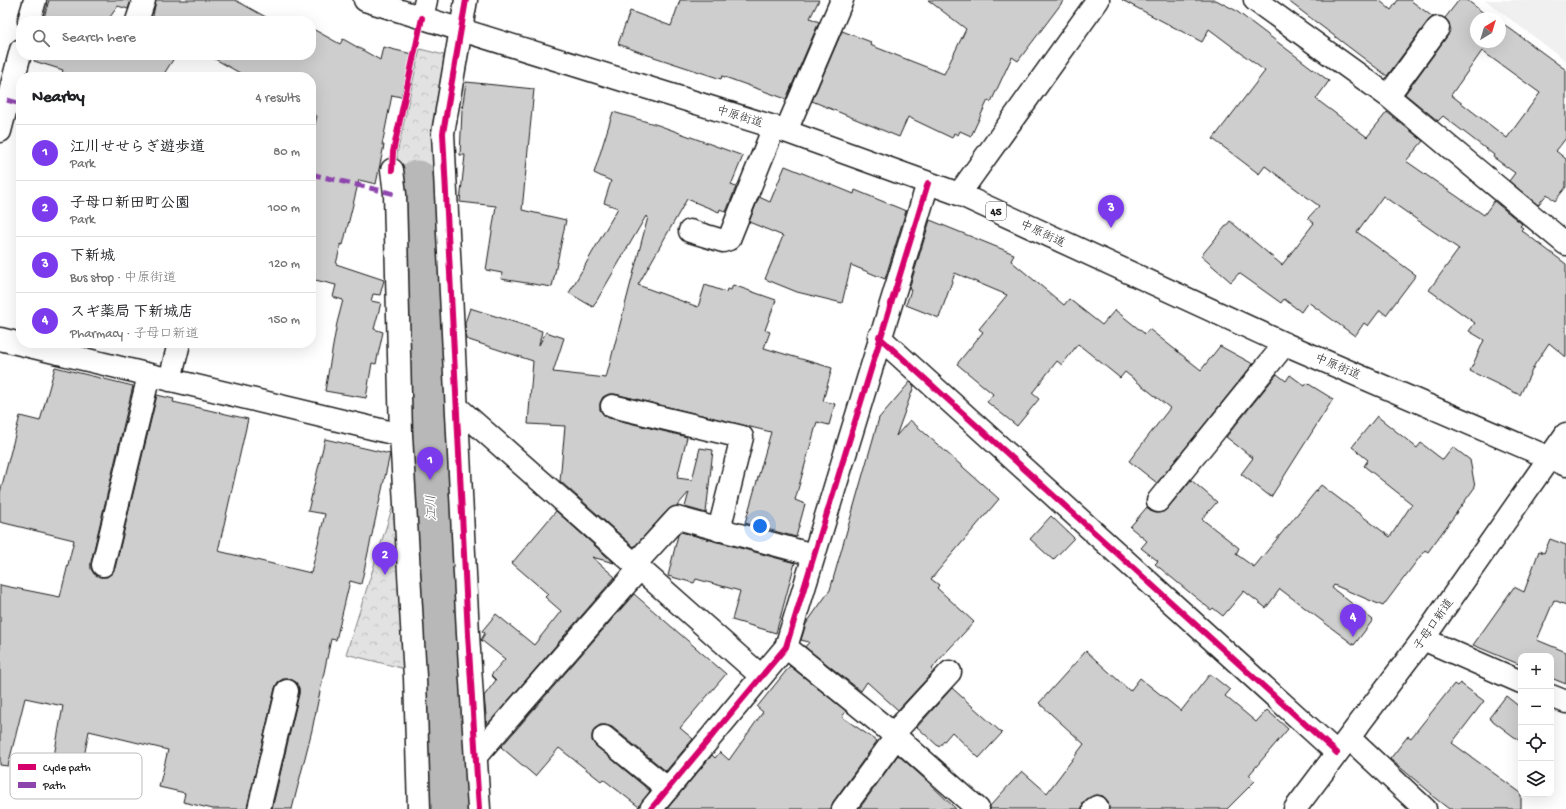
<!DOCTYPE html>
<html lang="en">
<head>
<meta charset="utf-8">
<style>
	:root { --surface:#fff; --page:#f2f2f2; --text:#202124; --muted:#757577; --line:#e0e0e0; --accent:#7c3aed }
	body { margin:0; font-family:"Gochi Hand","Klee One",sans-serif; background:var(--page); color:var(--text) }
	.controls { position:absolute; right:12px; bottom:12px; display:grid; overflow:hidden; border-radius:8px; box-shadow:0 4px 16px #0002 }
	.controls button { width:36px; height:36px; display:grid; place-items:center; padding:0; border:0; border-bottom:1px solid var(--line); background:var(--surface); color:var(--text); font:20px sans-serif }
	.compass { position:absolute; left:1470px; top:12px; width:36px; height:36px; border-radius:50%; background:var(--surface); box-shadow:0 4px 16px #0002; rotate:38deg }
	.you { position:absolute; left:760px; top:526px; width:14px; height:14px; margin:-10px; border:3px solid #fff; border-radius:50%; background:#1a73e8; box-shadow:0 0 0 6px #1a73e833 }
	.badge { display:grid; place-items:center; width:26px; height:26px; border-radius:50%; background:var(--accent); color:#fff; font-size:13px; font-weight:700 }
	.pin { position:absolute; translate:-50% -33px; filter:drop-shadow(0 1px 2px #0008) }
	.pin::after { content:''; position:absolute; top:21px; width:14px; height:12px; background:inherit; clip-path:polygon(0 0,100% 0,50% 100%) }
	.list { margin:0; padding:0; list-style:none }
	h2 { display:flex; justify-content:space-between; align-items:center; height:52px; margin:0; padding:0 16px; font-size:17px }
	h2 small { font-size:13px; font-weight:400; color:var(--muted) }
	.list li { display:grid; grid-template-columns:26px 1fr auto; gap:12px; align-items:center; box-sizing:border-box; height:56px; padding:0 16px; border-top:1px solid var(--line) }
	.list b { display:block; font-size:15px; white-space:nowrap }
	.list p { margin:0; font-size:13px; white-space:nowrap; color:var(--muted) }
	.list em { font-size:13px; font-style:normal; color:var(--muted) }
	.icon { flex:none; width:22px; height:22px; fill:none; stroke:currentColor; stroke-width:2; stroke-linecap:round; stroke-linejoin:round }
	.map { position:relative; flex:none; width:1566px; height:809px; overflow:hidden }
	.search { position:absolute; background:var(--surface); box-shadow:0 4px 16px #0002; left:16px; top:16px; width:300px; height:44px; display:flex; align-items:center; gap:10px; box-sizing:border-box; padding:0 14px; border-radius:16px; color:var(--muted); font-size:15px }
	.panel { position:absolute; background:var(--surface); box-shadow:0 4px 16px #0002; left:16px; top:72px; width:300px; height:276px; border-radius:16px }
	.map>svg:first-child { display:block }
</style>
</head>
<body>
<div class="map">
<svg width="1566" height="809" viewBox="0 0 1566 809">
	<defs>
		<pattern id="forest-crowns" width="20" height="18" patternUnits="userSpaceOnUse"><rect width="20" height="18" fill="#e2e2e2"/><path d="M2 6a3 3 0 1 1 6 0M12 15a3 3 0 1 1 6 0" fill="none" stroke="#c1c1c1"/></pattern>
	</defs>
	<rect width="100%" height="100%" fill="#fff"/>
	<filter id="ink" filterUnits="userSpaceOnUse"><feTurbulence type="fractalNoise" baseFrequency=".025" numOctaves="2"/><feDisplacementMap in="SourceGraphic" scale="8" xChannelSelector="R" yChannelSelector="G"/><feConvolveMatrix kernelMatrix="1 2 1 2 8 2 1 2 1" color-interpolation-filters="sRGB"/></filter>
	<g filter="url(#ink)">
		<!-- built -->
		<path fill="#f0f0f0" d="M1485,0H1566V61Z"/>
		<!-- forest -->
		<path fill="url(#forest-crowns)" stroke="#7f7f7f" d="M420,49L444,55L432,178L456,655L422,663L397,154Z
			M396,496L405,669L346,654Z"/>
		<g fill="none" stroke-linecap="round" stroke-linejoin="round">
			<!-- river -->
			<path stroke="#b8b8b8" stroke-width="47" d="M417,184L424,270L429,291L432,338L429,356L435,459L428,472L433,593L443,686L450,809"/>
		</g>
		<!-- building -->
		<path fill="#cecece" stroke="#1c1c1c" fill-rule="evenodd" d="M49,0H131L128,9L118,6L107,21H43Z
			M156,0H235L273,21H152Z
			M680,0H819L810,18L819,22L786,99L722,76L721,79L645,54L618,44L630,11L671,26Z
			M928,0H1064L1018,61L1012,57L991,102L988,100L971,136L960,131L958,135L954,133L952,138L908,117L899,137L812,101L842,31L871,42L870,45L944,74L966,29Z
			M1122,0H1216L1235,10L1329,81L1316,99L1367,137L1387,112L1423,141L1406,161L1484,215L1494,201L1522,224L1520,226L1523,228L1521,230L1566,264V357L1549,343L1535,364L1520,395L1470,371L1484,340L1469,331L1475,323L1429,290L1459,249L1383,196L1357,232L1416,275L1386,315L1380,310L1368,326L1364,323L1355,336L1308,302L1301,312L1284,299L1281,303L1239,273L1231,282L1201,256L1230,221L1282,265L1314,223L1308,218L1319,206L1265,166L1259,174L1213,139L1265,71L1209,29L1202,42Z
			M1287,0H1379L1391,10L1398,0H1410L1433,17L1428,21L1387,76Z
			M1459,0H1467L1490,18H1476V42H1500V26L1503,28L1505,25L1566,70V138L1556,151L1566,159V187L1555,201L1547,194L1538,205L1509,181L1515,173L1493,157L1494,155L1443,116L1438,121L1405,94L1448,35L1450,29L1449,23L1445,18ZM1482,51L1540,93L1507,138L1451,95Z
			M311,28L340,44L343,39L380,60L383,47L412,54L401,97L392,95L382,145H384L376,184L359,180L343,245L341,244L336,264L384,280L380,295L373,294L371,301L381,303L374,329L383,332L376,364L372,363L366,398L325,391L337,323L343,300L333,297L336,285L311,279V139L317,116L311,113V77H247L208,55H311Z
			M36,55H176L162,77H61L63,70L34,61Z
			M466,82L534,89L522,210L566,220L552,287L501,279L502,273L486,270L496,206L460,202L465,155H460L462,110Z
			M613,112L658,125L743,156L731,185L736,187L726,212L720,209L719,212L687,199L638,285L698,307L705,285L726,292L727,289L731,290L733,285L776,300L765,330L770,332L764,348L832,368L823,401L835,404L829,425L817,422L795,500L805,504L796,537L745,523L771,432L615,394H609L603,397L600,403V410L604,415L609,418L687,437L677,478L692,480L700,448L713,450L706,513L685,507L689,492L677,506L668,510L634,547L560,481L565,426L528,424L533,361L466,339L465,323L470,308L542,331L539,345L546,332L564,338L553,372L606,378L648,217L646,216L593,307L569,293L618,208L604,203L611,181L594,173Z
			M785,166L854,194L855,190L906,211L885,279L851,265L842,303L797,292L765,279L783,236L749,222L759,197L770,202Z
			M930,220L1014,254L1011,261L1064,305L1069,299L1102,325L1115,310L1145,334L1149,329L1201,370L1220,346L1253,364L1157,483L1129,461L1170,408L1125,372L1120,378L1078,344L1062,365L1057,361L1032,393L1039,399L1017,426L987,402L993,394L957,364L983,332L979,329L1007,295L955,273L939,318L906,305L911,290L909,289Z
			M55,367L133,386L91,562V569L94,574L100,577H107L112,573L115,568L157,395L174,399L173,402L248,419L218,551L311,573L325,514L308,511L325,439L390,454L361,584L350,581L336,640L331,639L312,730L292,809H272L299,694V688L296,682L290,679H283L278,682L275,688L247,809H213L183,802L185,793L159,787L168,750L89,731L83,762L54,756L63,706L25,698L8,766L0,765V585L60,597L74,540L0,522V493L20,416L40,421Z
			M1277,374L1286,381L1290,375L1305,386L1307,383L1333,399L1271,497L1241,474L1253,458L1226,437Z
			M910,382L914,386L896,436L910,420L999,499L931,579L939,585L937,588L974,622L938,661L932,669L934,671L898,710L867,682L861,691L805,647L809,642L801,640L806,624L830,590L879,418Z
			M1377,416L1417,448L1421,443L1443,460L1453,447L1470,460L1475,487L1428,552L1425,550L1383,606L1334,585L1332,588L1373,620L1354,645L1280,589L1266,608L1244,591L1223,616L1213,608L1211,610L1155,564L1158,561L1141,548L1147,541L1130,527L1147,507L1150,511L1156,513L1163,512L1167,509L1191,480L1217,502L1202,519L1239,548L1236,554L1254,567L1321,485L1390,537L1412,504L1364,466L1368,460L1352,447Z
			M556,511L614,563L592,557L615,577L487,725L484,696L496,680L491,675L505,659L481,640L485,633L482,631L496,614L534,645L561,611L545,597L548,594L512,563Z
			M1051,516L1074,538L1053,560L1030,539Z
			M681,532L795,563L776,633L732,620L740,591L696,579L694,583L668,576L678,535Z
			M1550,539L1566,545V605L1554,600L1537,640L1566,652V684L1551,678V656H1521V665L1473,645L1514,587L1524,592L1539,551L1544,553Z
			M634,594L726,674L680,728L693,739L666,771L612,727L606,725H600L594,729L592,735V741L596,746L650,791L639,807L603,779L601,781L559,748L535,776L501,747Z
			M1086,651L1130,691L1140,678L1181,711L1210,674L1230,690L1225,696L1256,722L1267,710L1288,729L1249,775L1255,781L1227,809H1109L1107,800L1103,796L1097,795L1087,799L1083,803L1082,809H990V806L1022,771L1047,793L1084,744L1039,703Z
			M790,666L846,711L842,717L877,741L833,802L831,809H667L712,755L715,758L720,752L729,760L763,712L757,707Z
			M1460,683L1484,701L1452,743L1521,793V809H1449L1431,795L1432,794L1390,759L1408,736L1411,738L1454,684L1457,686Z
			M952,688L1002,733L979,758L952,732L939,747L917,727Z
			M1506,696L1521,708V742L1489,718Z
			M898,755L926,780L956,809H859Z"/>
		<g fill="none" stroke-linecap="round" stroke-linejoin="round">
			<defs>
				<path id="minor" d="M466,0L443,133L468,634L479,809
					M1255,0L1388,96L1566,244
					M422,18L426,0
					M29,21L35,0
					M137,21L144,0
					M1388,96L1438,28
					M0,131L21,50
					M786,131L842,0
					M392,170L395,194L401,435L415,677L419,809
					M959,194L1098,0
					M690,231L723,241L729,239L774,127
					M879,337L1337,753
					M0,339L401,435
					M170,380L179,343
					M612,406L742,437L719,530
					M457,407L761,676
					M1158,501L1285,344
					M635,564L677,518L814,555
					M103,565L149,375
					M1423,639L1521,682
					M786,647L886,728L978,809
					M1551,696L1566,702
					M893,734L950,672
					M604,737L668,789
					M1349,738L1425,809
					M476,756L640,568
					M259,809L287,691
					M651,809L786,647L928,183
					M843,809L896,737
					M1094,809L1097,807
					M1295,809L1423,639L1566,434"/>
				<path id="major" d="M365,0L774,127L959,194L1285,344L1566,465"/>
			</defs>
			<!-- minor casing -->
			<use href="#minor" stroke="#1c1c1c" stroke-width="25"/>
			<!-- major casing -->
			<use href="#major" stroke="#1c1c1c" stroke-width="25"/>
			<!-- minor -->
			<use href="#minor" stroke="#fff" stroke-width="22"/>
			<!-- major -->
			<use href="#major" stroke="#fff" stroke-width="22"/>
			<!-- quiet -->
			<path stroke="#8e44ad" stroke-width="5" stroke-dasharray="10 5" stroke-linecap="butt" d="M7,100L21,104
				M311,174L395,194"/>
			<defs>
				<path id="cycleway" d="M466,0L443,133L468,634L479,809
					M392,170L393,152L422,18
					M879,337L1337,753
					M651,809L786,647L928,183"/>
			</defs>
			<!-- cycleway casing -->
			<use href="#cycleway" stroke="#fff" stroke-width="8"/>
			<!-- cycleway -->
			<use href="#cycleway" stroke="#d6006c" stroke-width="6"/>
		</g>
	</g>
	<g text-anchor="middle" stroke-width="3" stroke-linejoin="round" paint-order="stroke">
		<!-- shield labels -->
		<rect fill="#fff" stroke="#606060" stroke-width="1" x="986" y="202" width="20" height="18" rx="3"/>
		<g font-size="11" font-weight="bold" fill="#1c1c1c">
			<text x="996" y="215">45</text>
		</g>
		<!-- street labels -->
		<g font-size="12" fill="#1c1c1c" stroke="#fff">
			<text transform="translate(740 116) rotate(17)" y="4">中原街道</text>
			<text transform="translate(1043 233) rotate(25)" y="4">中原街道</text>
			<text transform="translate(1338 366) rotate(23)" y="4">中原街道</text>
			<text transform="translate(1433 624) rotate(-55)" y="4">子母口新道</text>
		</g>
		<!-- water labels -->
		<g font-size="13" font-style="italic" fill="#5a5a5a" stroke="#fff">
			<text transform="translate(430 508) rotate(-92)" y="5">江川</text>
		</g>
	</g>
	<!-- legend -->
	<rect x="10" y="753" width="132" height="46" rx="6" fill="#fff" stroke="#bbb" stroke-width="1"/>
	<rect x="18" y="764" width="18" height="6" fill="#d6006c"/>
	<rect x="18" y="782" width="18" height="6" fill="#8e44ad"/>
	<g font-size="11" fill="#1c1c1c">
		<text x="43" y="771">Cycle path</text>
		<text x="43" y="789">Path</text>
	</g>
</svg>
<div class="controls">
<button>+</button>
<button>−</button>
<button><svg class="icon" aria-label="locate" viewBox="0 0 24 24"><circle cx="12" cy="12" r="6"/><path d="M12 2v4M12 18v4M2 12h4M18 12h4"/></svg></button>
<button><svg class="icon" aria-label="layers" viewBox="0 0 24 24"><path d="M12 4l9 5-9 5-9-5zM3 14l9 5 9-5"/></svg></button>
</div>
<svg class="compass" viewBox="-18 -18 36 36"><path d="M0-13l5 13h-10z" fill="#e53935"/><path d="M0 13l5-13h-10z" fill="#757577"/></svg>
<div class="you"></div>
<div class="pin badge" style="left:430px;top:480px">1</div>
<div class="pin badge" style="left:385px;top:575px">2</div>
<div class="pin badge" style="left:1111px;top:228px">3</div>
<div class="pin badge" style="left:1353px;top:637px">4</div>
<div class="search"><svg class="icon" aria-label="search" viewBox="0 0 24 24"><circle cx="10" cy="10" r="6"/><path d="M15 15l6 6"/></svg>Search here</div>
<section class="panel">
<h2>Nearby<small>4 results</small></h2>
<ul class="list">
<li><span class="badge">1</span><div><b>江川せせらぎ遊歩道</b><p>Park</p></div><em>80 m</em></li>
<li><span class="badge">2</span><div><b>子母口新田町公園</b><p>Park</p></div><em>100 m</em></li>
<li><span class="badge">3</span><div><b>下新城</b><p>Bus stop · 中原街道</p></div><em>120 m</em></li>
<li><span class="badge">4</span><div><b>スギ薬局 下新城店</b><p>Pharmacy · 子母口新道</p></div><em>150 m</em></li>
</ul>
</section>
</div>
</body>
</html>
